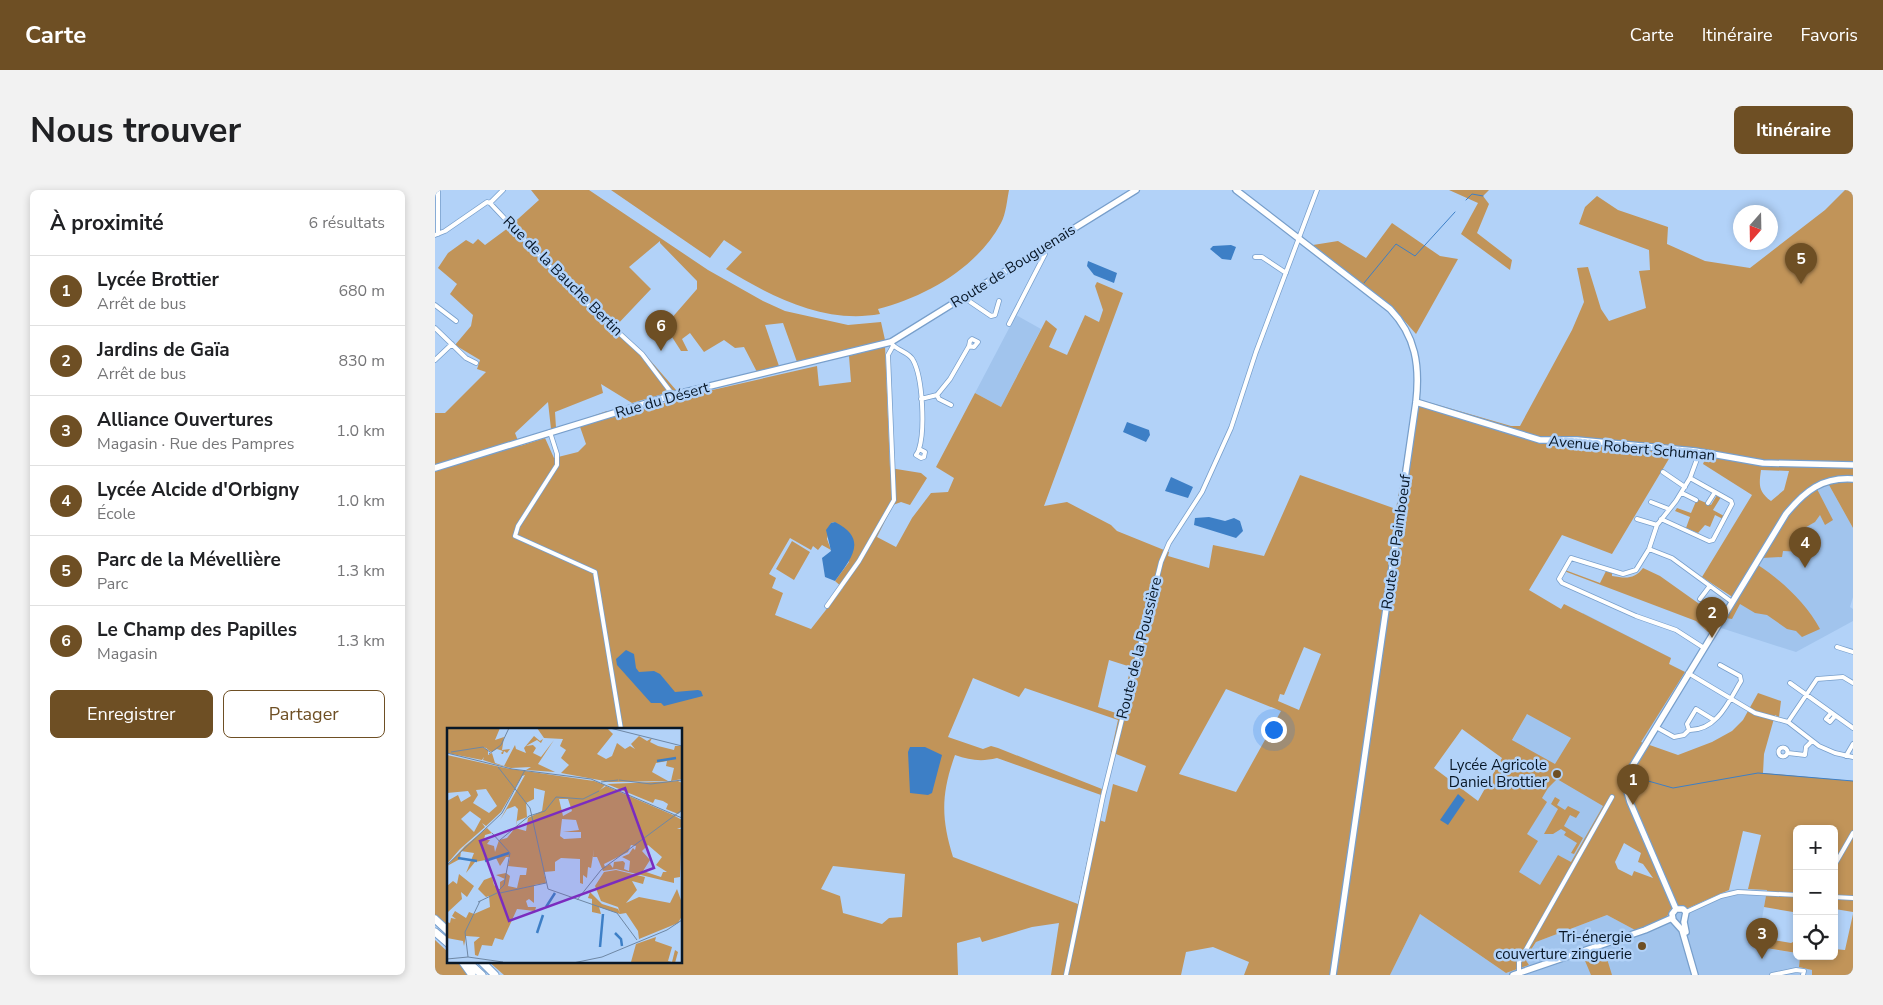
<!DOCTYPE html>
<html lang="fr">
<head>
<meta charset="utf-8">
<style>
	:root { --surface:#fff; --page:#f2f2f2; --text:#202124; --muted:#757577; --line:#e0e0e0; --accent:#6e4f24 }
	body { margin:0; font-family:"Nunito Sans",sans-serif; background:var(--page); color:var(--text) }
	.controls { position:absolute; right:15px; bottom:15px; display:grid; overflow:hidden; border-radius:8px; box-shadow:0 2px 8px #0003 }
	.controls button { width:45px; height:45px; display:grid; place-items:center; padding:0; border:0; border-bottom:1px solid var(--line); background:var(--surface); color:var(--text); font:25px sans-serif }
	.compass { position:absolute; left:1298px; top:15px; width:45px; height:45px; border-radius:50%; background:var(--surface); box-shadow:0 2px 8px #0003; rotate:200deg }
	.you { position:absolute; left:838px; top:539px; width:18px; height:18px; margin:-12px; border:4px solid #fff; border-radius:50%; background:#1a73e8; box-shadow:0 0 0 8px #1a73e833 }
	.badge { display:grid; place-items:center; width:32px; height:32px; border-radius:50%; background:var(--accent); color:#fff; font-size:16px; font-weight:700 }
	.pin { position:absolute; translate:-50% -41px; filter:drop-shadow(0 1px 2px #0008) }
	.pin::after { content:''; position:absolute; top:26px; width:18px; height:15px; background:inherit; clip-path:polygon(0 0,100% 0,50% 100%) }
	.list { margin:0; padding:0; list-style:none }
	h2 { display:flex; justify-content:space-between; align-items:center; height:65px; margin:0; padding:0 20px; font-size:21px }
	h2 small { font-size:16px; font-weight:400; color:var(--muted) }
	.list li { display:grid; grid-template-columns:32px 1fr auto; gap:15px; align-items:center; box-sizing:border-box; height:70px; padding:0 20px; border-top:1px solid var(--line) }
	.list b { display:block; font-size:19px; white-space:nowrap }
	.list p { margin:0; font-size:16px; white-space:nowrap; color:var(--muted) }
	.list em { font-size:16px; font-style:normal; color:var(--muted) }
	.actions { display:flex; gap:10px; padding:15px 20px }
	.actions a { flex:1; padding:11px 0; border:1px solid var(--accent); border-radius:8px; text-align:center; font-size:18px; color:var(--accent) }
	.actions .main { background:var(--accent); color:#fff }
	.icon { flex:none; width:28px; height:28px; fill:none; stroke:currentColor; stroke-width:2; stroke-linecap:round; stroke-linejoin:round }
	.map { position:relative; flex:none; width:1418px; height:785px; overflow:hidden; border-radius:8px }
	header { display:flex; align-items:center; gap:30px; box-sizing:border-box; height:70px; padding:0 25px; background:var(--accent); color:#fff }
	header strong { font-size:24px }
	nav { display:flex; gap:28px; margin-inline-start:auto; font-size:18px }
	.intro { display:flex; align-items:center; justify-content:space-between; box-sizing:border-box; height:120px; padding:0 30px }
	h1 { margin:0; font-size:35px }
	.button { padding:12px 22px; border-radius:8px; background:var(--accent); color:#fff; font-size:18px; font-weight:700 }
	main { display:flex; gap:30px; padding:0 30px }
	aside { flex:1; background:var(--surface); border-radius:8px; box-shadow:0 2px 8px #0003 }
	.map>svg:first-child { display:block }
</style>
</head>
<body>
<header>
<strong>Carte</strong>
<nav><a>Carte</a><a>Itinéraire</a><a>Favoris</a></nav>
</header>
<div class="intro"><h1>Nous trouver</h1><a class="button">Itinéraire</a></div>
<main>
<aside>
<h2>À proximité<small>6 résultats</small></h2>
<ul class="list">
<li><span class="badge">1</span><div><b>Lycée Brottier</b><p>Arrêt de bus</p></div><em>680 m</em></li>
<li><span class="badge">2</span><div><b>Jardins de Gaïa</b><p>Arrêt de bus</p></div><em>830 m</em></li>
<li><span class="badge">3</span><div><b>Alliance Ouvertures</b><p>Magasin · Rue des Pampres</p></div><em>1.0 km</em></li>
<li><span class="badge">4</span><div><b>Lycée Alcide d'Orbigny</b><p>École</p></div><em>1.0 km</em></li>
<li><span class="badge">5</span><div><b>Parc de la Mévellière</b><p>Parc</p></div><em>1.3 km</em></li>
<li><span class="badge">6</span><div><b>Le Champ des Papilles</b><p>Magasin</p></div><em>1.3 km</em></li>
</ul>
<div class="actions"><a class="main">Enregistrer</a><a>Partager</a></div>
</aside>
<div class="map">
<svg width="1418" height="785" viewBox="0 0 1418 785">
	<rect width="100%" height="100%" fill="#b2d2f8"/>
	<!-- built -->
	<path fill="#a1c4ed" d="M581,125L606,139L566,217L540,203Z
		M1394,295L1418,338V407L1415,417L1418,419V431L1361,462L1286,438L1346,336L1381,299Z
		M1148,423L1236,468L1234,474L1250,482L1176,602L1112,716L1014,664Z
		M1308,699L1332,700L1322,757L1362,763V766H1365L1364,777L1378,780L1377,785H955L985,724L1071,783L1094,775L1090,770L1101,752L1172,725L1200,740L1244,716L1271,711L1294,700Z"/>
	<!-- green -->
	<path fill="#c19459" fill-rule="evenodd" d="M96,0H154L273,80L328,111L350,121L413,135L446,132L450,150L362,172L348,133L330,135L344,176L322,182L309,157L300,158L289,150L269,162L255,143L247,149L253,161H246L237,147L228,138L262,99V91L225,53V51L194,77L216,99L180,137L208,162L241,200L197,213L166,194L168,203L120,222L121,238L116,239L113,212L80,243L85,256L110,248L119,268L143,262L151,254L143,231L172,221L175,228L273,201L382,176L384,196L416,192L414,166L450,156L455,278L486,283L492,288L475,315L466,312L458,315L442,347L461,357L477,328L496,303L513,302L519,288L501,277L540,203L566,217L611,130L622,139L614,157L632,165L650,125L664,132L668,120L660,96L662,92L688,103L609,316L632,312L676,335L682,341L734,362L733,366L774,378L778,355L829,366L865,285L961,319L979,208L1076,236H1085L1137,140L1149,112L1142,78L1153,77L1166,119L1174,131L1211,118L1204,81L1215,80L1214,60L1144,34L1150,17L1162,6L1183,20L1233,37L1232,54L1270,71L1315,78L1390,20L1410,0H1418V338L1394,295L1382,299L1398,330L1390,335L1385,325L1380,332L1366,340L1373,356L1371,362L1348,361L1347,367L1327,368L1323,375C1347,391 1371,413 1385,439L1367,447L1361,441L1352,439L1332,425L1320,423L1305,414L1297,429L1291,428L1302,410L1267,387L1317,305L1268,274L1271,267L1238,262L1177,364L1127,345L1094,400L1126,419L1129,414L1236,468L1234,474L1250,482L1206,552L1243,565L1277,552L1297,541L1308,530L1323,503L1346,511L1344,527L1340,525L1329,564L1328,583L1418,591V722L1400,719L1399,722V639H1362V729L1358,722L1329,717L1332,700L1313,699L1326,645L1308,641L1294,700L1253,718L1244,716L1235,720C1231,734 1213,737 1200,740L1172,725L1101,752L1090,769L1094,775L1071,783L985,724L955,785H809L814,772L778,757L751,762L746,785H616L624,733L597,737L547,752L545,747L522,753L523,785H69L53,771H246V539H14V738L0,725V223H10L51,182L42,179L45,170L20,155L36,136L38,125L15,104L22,94L3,78L13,63L31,50L38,54L43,49L50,55L73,38L104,10ZM1326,280L1354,281L1349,300L1336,311C1323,301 1324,295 1326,280ZM400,332L414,372L400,391L408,398L376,439L340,425L348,403L337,398L341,388L334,384L355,348L376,360L378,356L383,360L387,355L396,360L392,349L396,333ZM869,457L886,464L864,520L843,511L845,504L849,505ZM674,470L696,477L684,524L663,517ZM538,488L584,507L590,498L683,530L676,562L711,576L702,602L678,594L670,632L661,629L643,714L518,667C506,628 506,604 520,565C535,570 546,572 562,568L666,605L667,599L563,558L556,556L548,559L513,547ZM791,499L846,521L801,602L744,584ZM1092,524L1136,548L1120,574L1077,550ZM1027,539L1067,568L1043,611L999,578ZM1122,589L1168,616L1136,672L1123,665L1105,695L1084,682L1103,651L1092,644L1112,612L1107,608L1113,598ZM1189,653L1206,663L1203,672L1208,674L1218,688L1199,681L1197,686L1183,679L1180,672ZM398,676L470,684L467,727L454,728L447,734L408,723L405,706L386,699Z
		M176,0H574C572,10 571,24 566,33C542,78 490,107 443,119L445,124C389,134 337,107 291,79L307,62L289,50L275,68Z
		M1014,0H1054L1048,6L1054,14L1042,43L1077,70L1075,80L1026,44L1043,13Z
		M957,33L1005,66L1023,69L981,144L959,119L878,55L903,51L931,68Z
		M1282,305L1286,307L1278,320L1289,326L1288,329L1280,325L1275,337L1270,335L1263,343L1251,338L1255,327L1240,321L1242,318L1256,323L1262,309L1276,315Z
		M357,351L375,362L359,390L341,379Z
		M1208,378L1225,386L1270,418L1266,429L1279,434L1273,442L1261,431L1129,381L1130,380L1165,393L1171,381L1177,383V386C1190,388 1199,390 1208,378Z
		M1120,607L1125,610L1122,615L1130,620L1133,616L1145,622L1141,628L1135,625L1129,636L1148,648L1139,664L1136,663L1142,653L1129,645L1131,642L1126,639L1118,644H1109L1123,619L1116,614Z
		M1418,724V785H1377V780L1364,777L1365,766H1399V759L1410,760Z
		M1332,749L1356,753L1362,750V763L1331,758Z
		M0,750L14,763V771H23L32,785H0Z
		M1169,759L1177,785H1156L1148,766Z"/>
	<!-- water -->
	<path fill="#3d7fc6" d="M796,55L801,57L796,70L787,69L775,59L778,56Z
		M653,71L682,83L679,93L659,85L652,76Z
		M692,232L714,240L715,245L711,252L688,242Z
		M736,287L758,297L753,308L730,301Z
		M774,327L790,331L799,328L805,331L808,341L801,348L759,335L760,328Z
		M400,332C434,349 416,369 400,391L390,387L387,368L396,361L391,340L396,333Z
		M191,460L199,464L201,478L204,482L219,481L225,484L240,502L263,500L266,501L268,506L229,516L226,513H216L182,475L181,469Z
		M475,557H490L507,565L497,603L493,605L475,603L473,562Z
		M1023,604L1030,610L1013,635L1005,630Z"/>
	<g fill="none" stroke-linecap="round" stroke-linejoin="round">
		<!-- stream -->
		<path stroke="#3d7fc6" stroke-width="1" d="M1031,10L1037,4L1048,6
			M929,93L961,54L980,66L1020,22
			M1199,587L1238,598L1323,583L1418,591"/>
		<defs>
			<path id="street" d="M55,13L68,0
				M3,44V0
				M0,45L10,41L52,12L55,13L136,99L207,164L238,205
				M820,67H827L851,83
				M528,107L556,126L560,125L564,111
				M0,115L21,131
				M574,134L610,64L608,58
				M0,138L31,168L41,173
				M457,154C463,161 474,162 478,170C488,188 490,240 484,259C484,261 482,263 481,265L486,268L489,267L490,262L484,259
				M0,170L17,154
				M502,205L504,209L516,215
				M486,209L502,205L515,189L534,156L535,151L537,149L543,152L539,157L534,156
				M115,242L122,264V275L83,336L80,346L160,382L186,539
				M1265,261L1255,288L1241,311L1222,335L1214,359L1201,380L1188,384L1136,368L1124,389L1127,393L1201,426L1241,440L1269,458
				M1228,282L1250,297
				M1247,303L1261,310
				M1216,312L1234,319
				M1273,313L1280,302
				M1202,329L1222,335
				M1226,329L1274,351L1278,350L1297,314L1296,311L1255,288
				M1214,359L1237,368L1297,412
				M1265,409L1274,397
				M392,416L424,371L459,310L453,165L458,156
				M1402,457L1418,462
				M1253,483L1320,523L1353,532L1384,556L1400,563L1418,567
				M1355,493L1418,538
				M1396,523L1391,529L1395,532L1400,526
				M1353,532L1382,489L1408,487L1418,493
				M1221,537L1239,547L1249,545L1254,540C1282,541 1294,511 1306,491L1305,486L1285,475
				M1254,540L1252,534L1261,519L1279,530
				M1343.5 562a4.5 4.5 0 1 1 9 0a4.5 4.5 0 1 1-9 0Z
				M1353,563L1370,565L1371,557L1377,551
				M1411,566L1418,554
				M1399,676L1418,643
				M1399,707L1418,708
				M1251,722L1286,706L1303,702L1362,705
				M1084,783V772L1177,607
				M631,785L668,606L726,372L734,353L767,302L796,238L821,162L882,0
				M1337,785L1361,780L1369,781L1368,785"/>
			<path id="secondary" d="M801,0L955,119C981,146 985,176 981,212L898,785
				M981,212L1105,250H1142L1260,261L1328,273L1418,275
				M0,278L238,205L456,152L701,0
				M1241,719L1195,612L1191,598L1192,585L1351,324C1370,301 1387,287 1418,289
				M1241,719L1237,724L1238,730L1247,740L1260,785
				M1241,719H1248L1251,722L1249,732
				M1249,732L1251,742
				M1078,785L1210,740L1237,728"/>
			<path id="highway" d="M0,729L14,742
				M0,742L14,754
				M27,771L37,785
				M32,771L47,785
				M46,771L60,785"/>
		</defs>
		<!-- street casing -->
		<use href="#street" stroke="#789fcb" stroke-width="5.5"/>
		<!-- secondary casing -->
		<use href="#secondary" stroke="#789fcb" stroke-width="8"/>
		<!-- highway casing -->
		<use href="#highway" stroke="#789fcb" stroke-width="9"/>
		<!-- street -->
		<use href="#street" stroke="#fff" stroke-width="4"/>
		<!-- secondary -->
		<use href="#secondary" stroke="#fff" stroke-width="5.5"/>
		<!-- highway -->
		<use href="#highway" stroke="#fff" stroke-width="7"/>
	</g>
	<!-- markers -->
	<g fill="#6e4f24" stroke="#b2d2f8" stroke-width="2">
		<circle cx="1122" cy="584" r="5"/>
		<circle cx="1207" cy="756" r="5"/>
	</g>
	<g text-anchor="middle" stroke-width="5" stroke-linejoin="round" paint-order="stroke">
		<!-- street labels -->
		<g font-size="15" fill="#081727" stroke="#b2d2f8">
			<text transform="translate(578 76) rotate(-32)" y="5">Route de Bouguenais</text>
			<text transform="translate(128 86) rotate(45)" y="5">Rue de la Bauche Bertin</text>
			<text transform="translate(227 210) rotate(-16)" y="5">Rue du Désert</text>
			<text transform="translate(1197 258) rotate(5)" y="5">Avenue Robert Schuman</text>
			<text transform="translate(961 352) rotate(-82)" y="5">Route de Paimboeuf</text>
			<text transform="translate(704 458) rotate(-76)" y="5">Route de la Poussière</text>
		</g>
		<!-- poi labels -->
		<g font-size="15" fill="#081727" stroke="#b2d2f8" text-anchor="end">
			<text x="1112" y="580">Lycée Agricole<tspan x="1112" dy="17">Daniel Brottier</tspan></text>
			<text x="1197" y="752">Tri-énergie<tspan x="1197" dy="17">couverture zinguerie</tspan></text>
		</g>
	</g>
	<!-- overview -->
	<g transform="translate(12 538)">
		<rect width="235" height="235" fill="#b2d2f8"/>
		<path d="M0,0H53L48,12L57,9L55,22L63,21L60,25L57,23L56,26H55L54,25L56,23L50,21L44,24L39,20L35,19L41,22V27L45,25L48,35L57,38L68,17L69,21L79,25L77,20L87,8L93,13L96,11L94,15L90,12L79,18L86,17L89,20L86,25L94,29L107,12L91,36L108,44L79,42L84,39L64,40L48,36L36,32L37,29L35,32L0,25ZM90,0H160L166,6L150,26L159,31L165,28L170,15L178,21L183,18L188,21L184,16L192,8L200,13L205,10L203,14L211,18L227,22L228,18H235V51L224,53L227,40L219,38L220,33L209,35L205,44L221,53L163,54L114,45L122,37L114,30L119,22L113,18L116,11L97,10ZM0,27L58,40L147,53L158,57L153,62L159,58L226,87L235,92V99L230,101H235L233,149L227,150V155L169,141L156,143L150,129H146L147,121L144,140L141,139L140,150L136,147V156L133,155V131L114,130L108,134V143L97,144L99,155L87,157V175L82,171L79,173L81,179H89L88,183L70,181L56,212L48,210L45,218L35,217L31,228L28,227L27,214L33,209L19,208L17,218L16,213L0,210V194L3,195L4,190L9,191L5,188L8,183L19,190L22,184L27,186L43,179L42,168L39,169L31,161L37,152L45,149L47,157L53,162V154L58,151L49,147L59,145L63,148L61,158L70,160L73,147H79L80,140L61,138L63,129H59L53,138L49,130L28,134L19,145L27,125L14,123L13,131L0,138L18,118L40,100L45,105L38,107L37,112H43L40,116L47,118L48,124L52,112L60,110L68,100L79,103L81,90L95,83L98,63L87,60V71L79,75L80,89L70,93L69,98L71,81L68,78L60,81L53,92L78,47L75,48L54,84L39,98L35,95L38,99L13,121L0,136V73L11,67L14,74L24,68L21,63L0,65ZM39,61L50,78L42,85L26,75L31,67L29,62ZM112,71H121L125,83L116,88ZM23,83L34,91L27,104L14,91ZM115,91L129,92L132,102L116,104H134V110L117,111L113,108ZM184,117L189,118L188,122L186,120L182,126L175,129L183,133L182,143L177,141L178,135L176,133L167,134L166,140L163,136L158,139L157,136L181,124ZM201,117L215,129L209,137L220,144H216L214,149L196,143L203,132L195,123ZM231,53L235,55V83L231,86L219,81L221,76L216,73L208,71L206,75L160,56ZM169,142L198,149L196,156L185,153L190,162L179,175L192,169L223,175L230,161L235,175V188L231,195L192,211L191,203L179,185L173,186L152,179L154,186L145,184V171L141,170L143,164L155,176L171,181L173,185L171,179L154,173L148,158L157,144ZM12,146L27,158L20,169L14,164L15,171L1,184L0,158L6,153L10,156ZM209,209L208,213L225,219L221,233L225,234L228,222L231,224L228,235L184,234L189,216Z" fill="#c19459" fill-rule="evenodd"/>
		<path fill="none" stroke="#3d7fc6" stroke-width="2.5" d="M210,33L229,30M11,130L30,133M38,133L62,125M99,179L108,165M90,205L96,187M168,205L174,211L175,218M153,219L156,186"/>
		<path fill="none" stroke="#6e87a4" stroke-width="1" d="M163,0L235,18M4,24L36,19L43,24M0,25L65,41L144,51L235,90M42,26L54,17L62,0M51,39L83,80L101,161L170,185L190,212M172,52L204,56L235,52M154,54L171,52M45,105L63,125L57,157L50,164M53,112L82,88L98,83L109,69L136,71L152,63M0,137L55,85L78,42M53,165L99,155M130,172L154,142L235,82M31,174L50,165M21,229L18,204L33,173M0,231L21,229L56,234M126,235L155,229L220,202L235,192"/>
		<path fill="#7b2cbf" fill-opacity="0.15" stroke="#7b2cbf" stroke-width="2.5" d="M178,60L207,140L62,193L33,113Z"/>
		<rect width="235" height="235" fill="none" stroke="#081727" stroke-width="2.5"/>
	</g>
</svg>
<div class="controls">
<button>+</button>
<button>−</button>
<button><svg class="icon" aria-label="locate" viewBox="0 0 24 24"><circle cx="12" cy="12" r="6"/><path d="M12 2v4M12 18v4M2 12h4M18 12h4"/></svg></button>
</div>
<svg class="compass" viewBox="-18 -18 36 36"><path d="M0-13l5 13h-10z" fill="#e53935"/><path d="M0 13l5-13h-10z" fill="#757577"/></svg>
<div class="you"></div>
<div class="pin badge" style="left:1198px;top:615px">1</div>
<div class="pin badge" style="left:1277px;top:448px">2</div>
<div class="pin badge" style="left:1327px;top:769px">3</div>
<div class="pin badge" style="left:1370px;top:378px">4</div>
<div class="pin badge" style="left:1366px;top:94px">5</div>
<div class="pin badge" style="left:226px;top:161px">6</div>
</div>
</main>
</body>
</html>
